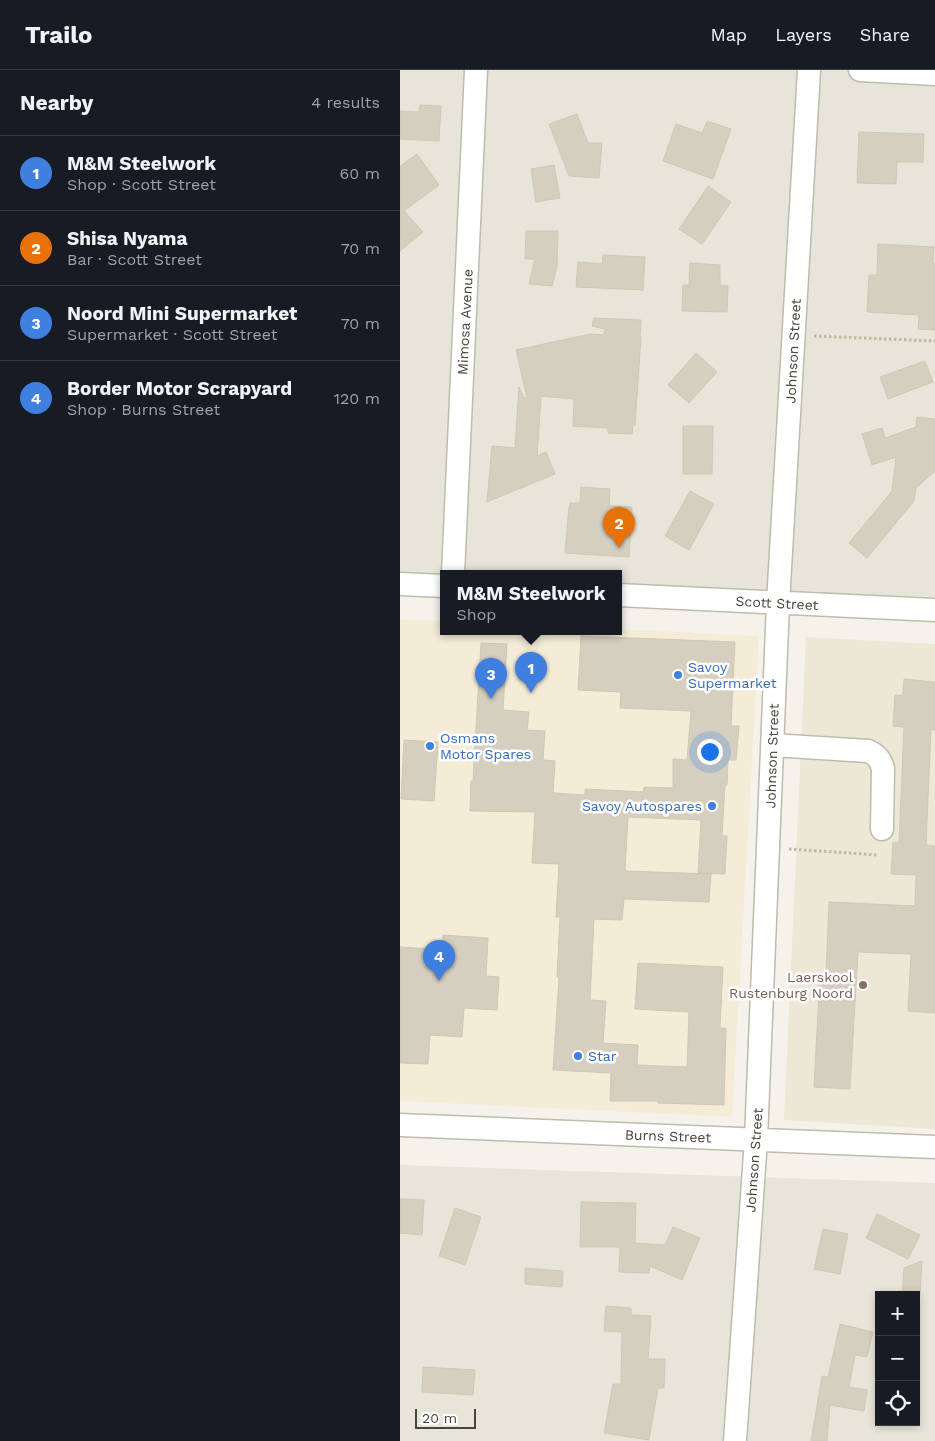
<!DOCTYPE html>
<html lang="en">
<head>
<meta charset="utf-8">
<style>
	:root { --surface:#171b24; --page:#242831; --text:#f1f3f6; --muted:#9ea1a6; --line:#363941; --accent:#d93025 }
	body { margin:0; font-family:"Work Sans",sans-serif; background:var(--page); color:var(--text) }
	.controls { position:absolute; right:15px; bottom:15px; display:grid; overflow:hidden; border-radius:0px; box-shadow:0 2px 8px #0003 }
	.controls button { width:45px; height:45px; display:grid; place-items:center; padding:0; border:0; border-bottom:1px solid var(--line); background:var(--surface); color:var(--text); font:25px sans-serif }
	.scale { position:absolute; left:15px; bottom:12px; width:61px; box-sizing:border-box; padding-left:5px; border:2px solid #474439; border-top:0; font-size:14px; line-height:18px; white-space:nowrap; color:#474439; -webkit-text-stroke:4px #fff; paint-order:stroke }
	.you { position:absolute; left:309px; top:681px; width:18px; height:18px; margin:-12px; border:4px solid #fff; border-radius:50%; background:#1a73e8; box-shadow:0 0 0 8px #1a73e833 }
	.badge { display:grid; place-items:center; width:32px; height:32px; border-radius:50%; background:var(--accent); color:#fff; font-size:16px; font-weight:700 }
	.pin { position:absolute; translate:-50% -41px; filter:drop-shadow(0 1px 2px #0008) }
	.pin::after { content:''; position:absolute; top:26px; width:18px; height:15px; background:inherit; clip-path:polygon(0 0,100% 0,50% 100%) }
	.popup { position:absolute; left:40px; top:500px; width:182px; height:65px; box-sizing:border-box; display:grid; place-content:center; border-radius:0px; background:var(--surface); filter:drop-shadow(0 1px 4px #0005); font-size:16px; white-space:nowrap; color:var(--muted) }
	.popup b { font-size:19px; color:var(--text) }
	.popup::after { content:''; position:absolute; left:50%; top:100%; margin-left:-10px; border:10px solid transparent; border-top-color:var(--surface) }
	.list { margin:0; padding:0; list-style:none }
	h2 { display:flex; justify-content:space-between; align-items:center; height:65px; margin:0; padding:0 20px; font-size:21px }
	h2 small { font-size:16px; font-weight:400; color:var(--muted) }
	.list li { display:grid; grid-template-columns:32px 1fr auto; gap:15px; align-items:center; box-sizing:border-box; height:75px; padding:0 20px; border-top:1px solid var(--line) }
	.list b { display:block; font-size:19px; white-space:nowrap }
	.list p { margin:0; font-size:16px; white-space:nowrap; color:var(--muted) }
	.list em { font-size:16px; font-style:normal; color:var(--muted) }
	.icon { flex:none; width:28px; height:28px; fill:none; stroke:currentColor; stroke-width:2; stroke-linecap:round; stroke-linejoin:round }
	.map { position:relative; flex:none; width:535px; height:1371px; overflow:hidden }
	header { display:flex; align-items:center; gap:30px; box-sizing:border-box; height:70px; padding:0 25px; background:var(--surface); border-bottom:1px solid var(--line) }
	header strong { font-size:24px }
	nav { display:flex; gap:28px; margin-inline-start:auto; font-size:18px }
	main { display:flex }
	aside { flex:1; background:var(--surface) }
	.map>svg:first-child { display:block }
</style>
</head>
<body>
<header>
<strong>Trailo</strong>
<nav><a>Map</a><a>Layers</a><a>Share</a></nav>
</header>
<main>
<aside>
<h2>Nearby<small>4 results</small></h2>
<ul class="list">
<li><span class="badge" style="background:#3f7fe0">1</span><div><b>M&amp;M Steelwork</b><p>Shop · Scott Street</p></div><em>60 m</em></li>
<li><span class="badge" style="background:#e8710a">2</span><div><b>Shisa Nyama</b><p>Bar · Scott Street</p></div><em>70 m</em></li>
<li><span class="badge" style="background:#3f7fe0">3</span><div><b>Noord Mini Supermarket</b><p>Supermarket · Scott Street</p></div><em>70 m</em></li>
<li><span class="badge" style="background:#3f7fe0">4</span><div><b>Border Motor Scrapyard</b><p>Shop · Burns Street</p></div><em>120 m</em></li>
</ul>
</aside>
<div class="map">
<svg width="535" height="1371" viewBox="0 0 535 1371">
	<rect width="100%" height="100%" fill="#f4f2ea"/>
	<!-- residential -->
	<path fill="#e7e5d9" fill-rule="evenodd" d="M0,0H535V527L219,516L218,504H44L43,510L0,508Z
		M0,1095L535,1113V1371H0ZM479,1225H516V1352H479Z"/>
	<!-- commercial -->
	<path fill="#f4ecd7" d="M0,549L43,551L44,562H218L219,559L359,566L332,1047L0,1031Z"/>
	<!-- education -->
	<path fill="#ece8d5" d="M406,567L535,574V1059L384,1050Z"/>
	<!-- building -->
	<path fill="#d5cfc0" stroke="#cfc8b4" d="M20,35L41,36L39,71L0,69V41L19,42Z
		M177,44L188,73H202L199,108L169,106L149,54Z
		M307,51L331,59L313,109L263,91L276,54L302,63Z
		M459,62L524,64L523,92H497L496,114L457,113Z
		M17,84L39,115L4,141L23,162L0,181V96Z
		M154,95L160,128L136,132L131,99Z
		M308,116L331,132L302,174L279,159Z
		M126,161H158L157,197L152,216L129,214L135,189H125Z
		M478,174L534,177L533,193H535V260L518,259L519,245L467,242L469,205H477Z
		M203,185L245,187L243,220L176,217L178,192L202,194Z
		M290,193L320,195V215L328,216L327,242L282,241L283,215H289Z
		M194,248L241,250L240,267H241L235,355H233L232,364L208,363V358L173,356L174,329L141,326L137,386L146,382L155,404L87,432L92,376L115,378L119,317L124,328H127L116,280L190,264L204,265V261L209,260L192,256Z
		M296,283L317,302L289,333L268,315Z
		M525,291L533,312L488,329L480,307Z
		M517,347L535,349V401L516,418L514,431L467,488L449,473L492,421L496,387L472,395L462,364L482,358L485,368L516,357Z
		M283,356H313L312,404H283Z
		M181,417L210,419L209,436L232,437L229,487L165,483L169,437L170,439V433H180Z
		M290,421L314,434L289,480L265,466Z
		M181,566L335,572L331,656H339L336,690H328L327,715H325L322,766H327L325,804L298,803L301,750L228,747L225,801L311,804L309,832L224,829L222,850L194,849L190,930L206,931L203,973L238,975L237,995L287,997L289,942L235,939L238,893L323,897L320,958H326L324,1035L258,1033V1031H210L211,1003L153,1000L159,907H157L160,847H156L159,794L132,793L135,742L70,741L71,711H73L81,573L107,574L103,640L129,642L127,660L145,661L143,690L155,691L153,723L185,725V719L243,722L244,717L273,718V689L287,690L291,641L220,638L221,622L178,620Z
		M504,609L535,612V660L531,659L526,775L535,776V943L508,941L511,884L458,882L450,1019L414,1017L420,904H426L429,832L515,836L516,805L491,804L493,772L499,773L504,657L493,656L495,625L503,626Z
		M4,670L38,672L34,731L1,729Z
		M43,865L88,868L86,906L99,907L97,940L64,938L62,967L30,965L28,994L0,993V877L43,880Z
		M0,1129L24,1130L22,1165L0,1163Z
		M181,1132L236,1133L235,1173L265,1175L273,1157L300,1168L282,1210L250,1196L249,1203L219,1202L220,1177H180Z
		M55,1138L81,1147L65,1195L39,1186Z
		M477,1144L520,1165L508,1189L466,1168Z
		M423,1159L448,1164L440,1204L414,1199Z
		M522,1191L520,1225H502L504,1198Z
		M125,1198L163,1201L162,1217L125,1214Z
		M206,1236L231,1238V1245L251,1246L248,1289H265L264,1318H258L249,1370L204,1363L213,1314H221L222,1262L204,1261Z
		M440,1254L473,1262L467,1287L455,1285L449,1317L467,1320L464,1341L430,1335L427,1371H411L422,1306L428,1307Z
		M23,1297L75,1300L73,1325L22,1322Z"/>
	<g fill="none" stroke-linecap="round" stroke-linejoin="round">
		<defs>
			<path id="minor" d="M460,0L535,4
				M53,504L76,0
				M0,514L44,516
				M218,525L535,540
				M372,675L468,681C477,685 480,689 483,698L482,759
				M0,1055L535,1077
				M335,1371L356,1069L378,533L409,0"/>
		</defs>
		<!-- minor casing -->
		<use href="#minor" stroke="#bfbbad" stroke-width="25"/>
		<!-- path -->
		<path stroke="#c0b8a0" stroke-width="3" stroke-dasharray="2.5 2.5" stroke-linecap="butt" d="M414,266L535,271
			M389,779L478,785"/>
		<!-- minor -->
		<use href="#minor" stroke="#fff" stroke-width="22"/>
	</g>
	<!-- markers -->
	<g fill="#3f7fe0" stroke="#fff" stroke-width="2">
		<circle cx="278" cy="605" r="5"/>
		<circle cx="30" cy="676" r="5"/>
		<circle cx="312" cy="736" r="5"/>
		<circle cx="178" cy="986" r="5"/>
	</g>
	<circle fill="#8d6e63" stroke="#fff" stroke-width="2" cx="463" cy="915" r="5"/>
	<g text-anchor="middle" stroke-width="5" stroke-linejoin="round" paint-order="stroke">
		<!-- street labels -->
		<g font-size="14" fill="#474439" stroke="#fff">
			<text transform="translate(65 252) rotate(-87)" y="5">Mimosa Avenue</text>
			<text transform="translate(393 281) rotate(-87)" y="5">Johnson Street</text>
			<text transform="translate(377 533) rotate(3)" y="5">Scott Street</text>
			<text transform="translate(372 686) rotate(-88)" y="5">Johnson Street</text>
			<text transform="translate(268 1066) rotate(2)" y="5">Burns Street</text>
			<text transform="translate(354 1090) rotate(-86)" y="5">Johnson Street</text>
		</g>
		<!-- shop labels -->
		<g font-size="14" fill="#366cbe" stroke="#fff" text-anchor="start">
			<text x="288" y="602">Savoy<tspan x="288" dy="16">Supermarket</tspan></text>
			<text x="40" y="673">Osmans<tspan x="40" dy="16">Motor Spares</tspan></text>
			<text x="302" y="741" text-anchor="end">Savoy Autospares</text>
			<text x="188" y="991">Star</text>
		</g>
		<!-- education labels -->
		<g font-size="14" fill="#785e54" stroke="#fff" text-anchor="end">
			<text x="453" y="912">Laerskool<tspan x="453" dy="16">Rustenburg Noord</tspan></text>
		</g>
	</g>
</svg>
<div class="controls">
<button>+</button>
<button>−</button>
<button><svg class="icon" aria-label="locate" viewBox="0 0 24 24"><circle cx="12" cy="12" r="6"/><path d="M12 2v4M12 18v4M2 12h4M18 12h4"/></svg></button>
</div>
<div class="scale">20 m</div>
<div class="you"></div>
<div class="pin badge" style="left:131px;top:623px;background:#3f7fe0">1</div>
<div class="popup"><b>M&amp;M Steelwork</b>Shop</div>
<div class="pin badge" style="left:219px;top:478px;background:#e8710a">2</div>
<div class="pin badge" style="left:91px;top:629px;background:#3f7fe0">3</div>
<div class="pin badge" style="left:39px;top:911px;background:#3f7fe0">4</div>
</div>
</main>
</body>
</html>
